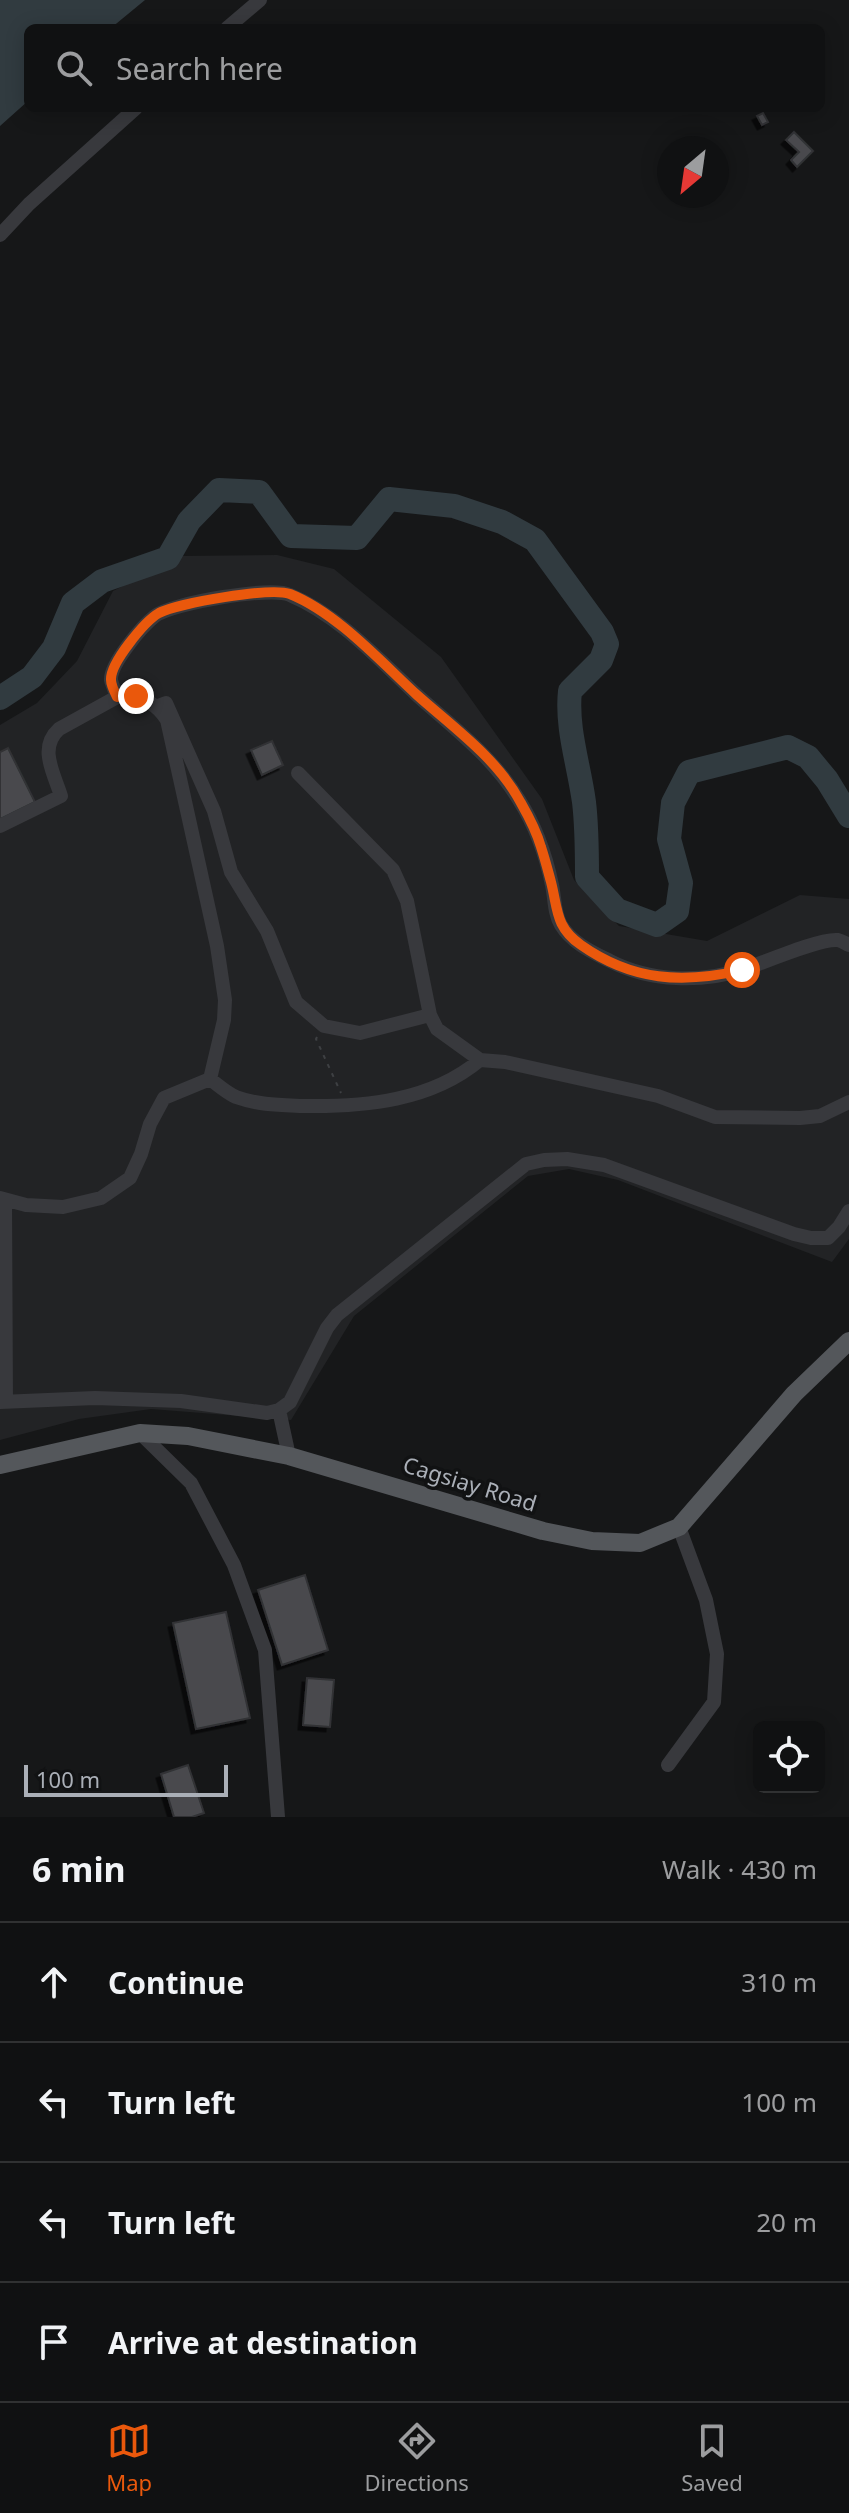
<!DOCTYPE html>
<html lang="en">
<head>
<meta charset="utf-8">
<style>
	:root { --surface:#101112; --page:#191a1b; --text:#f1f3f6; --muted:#9c9d9f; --line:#303132; --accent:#ea580c }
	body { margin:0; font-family:"Noto Sans",sans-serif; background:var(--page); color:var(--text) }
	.controls { position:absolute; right:24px; bottom:24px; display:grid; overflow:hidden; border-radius:12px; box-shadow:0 4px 20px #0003 }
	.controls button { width:72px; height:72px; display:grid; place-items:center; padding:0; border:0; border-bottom:2px solid var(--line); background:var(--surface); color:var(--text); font:40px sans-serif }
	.compass { position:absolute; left:657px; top:136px; width:72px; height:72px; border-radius:50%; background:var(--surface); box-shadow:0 4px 20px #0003; rotate:209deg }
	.scale { position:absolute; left:24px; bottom:20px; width:204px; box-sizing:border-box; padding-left:8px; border:4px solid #aaafb7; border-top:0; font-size:22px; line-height:28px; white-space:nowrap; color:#aaafb7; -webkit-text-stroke:6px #111213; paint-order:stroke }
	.stop { position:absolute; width:24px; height:24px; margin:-18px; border:6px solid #ea580c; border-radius:50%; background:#fff }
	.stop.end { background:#ea580c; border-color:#fff; box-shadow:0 2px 8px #0008 }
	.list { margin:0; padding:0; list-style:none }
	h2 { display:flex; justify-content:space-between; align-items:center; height:104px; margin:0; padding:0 32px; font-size:34px }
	h2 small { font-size:26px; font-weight:400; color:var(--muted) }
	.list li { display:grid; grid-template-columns:52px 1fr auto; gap:24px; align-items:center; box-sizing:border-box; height:120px; padding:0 32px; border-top:2px solid var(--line) }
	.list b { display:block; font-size:30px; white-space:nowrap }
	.list em { font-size:26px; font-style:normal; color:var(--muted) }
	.icon { flex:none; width:44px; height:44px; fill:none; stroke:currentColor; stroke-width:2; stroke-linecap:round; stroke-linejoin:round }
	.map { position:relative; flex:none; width:849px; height:1817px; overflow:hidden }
	.search { position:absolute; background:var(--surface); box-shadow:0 4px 20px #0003; left:24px; right:24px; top:24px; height:88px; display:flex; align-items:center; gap:20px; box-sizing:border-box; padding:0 28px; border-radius:12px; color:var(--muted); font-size:30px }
	.sheet { height:584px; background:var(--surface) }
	nav { display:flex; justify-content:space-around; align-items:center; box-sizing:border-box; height:112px; border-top:2px solid var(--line); background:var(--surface); font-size:22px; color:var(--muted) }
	nav a { display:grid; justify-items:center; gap:4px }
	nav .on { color:var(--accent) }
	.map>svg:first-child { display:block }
</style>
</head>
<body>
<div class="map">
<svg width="849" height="1817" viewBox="0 0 849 1817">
	<defs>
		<filter id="shadow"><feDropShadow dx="-4.5" dy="4.5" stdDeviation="0" flood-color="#0009"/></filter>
	</defs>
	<rect width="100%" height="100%" fill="#161718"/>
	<!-- built -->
	<path fill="#222325" d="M277,555L334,569L441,657L542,799L574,880L619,926L707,941L800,895L849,899V1239L832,1262L618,1180L569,1169L528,1176L354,1316L291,1420L151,1409L79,1419L0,1440V725L37,703L77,661L113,591L182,556Z"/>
	<!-- water -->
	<path fill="#313b40" d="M0,0H145L111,28H28V101L0,126Z"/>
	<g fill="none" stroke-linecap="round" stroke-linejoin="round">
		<!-- river -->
		<path stroke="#313b40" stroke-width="24" d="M0,698L32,677L54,648L73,603L102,581L168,558L189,521L219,490L259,492L291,536L357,538L389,499L454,506L502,522L535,540L602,632L607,644L601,660L570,691C566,728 579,765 584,802C587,827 587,852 587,877L617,910L657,925L677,911L681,883L669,839L673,803L689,772L788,747L808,757L827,780L849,816"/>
	</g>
	<!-- building -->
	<path fill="#484a4d" stroke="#303134" stroke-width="2" filter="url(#shadow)" d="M763,113L768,122L762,125L757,116Z
		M794,132L813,151L797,167L791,160L799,152L786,140Z
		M272,741L283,765L262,775L251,750Z
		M8,748L35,802L0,819V752Z
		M305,1575L328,1650L282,1665L258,1590Z
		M226,1612L250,1718L196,1729L173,1623Z
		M307,1678L334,1680L330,1727L303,1725Z
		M188,1765L204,1813L192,1817H174L161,1774Z"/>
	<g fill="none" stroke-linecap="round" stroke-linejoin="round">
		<!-- path -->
		<path stroke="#3e4043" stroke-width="2" stroke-dasharray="4 6" stroke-linecap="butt" d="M317,1037L316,1039L341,1093"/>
		<!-- minor -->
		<path stroke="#38393d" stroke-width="14" d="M227,28L260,0
			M0,235L29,204L136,108
			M117,697C139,693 155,702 167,720L217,946L225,1000L224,1020L210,1079
			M158,706L166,703L214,811L231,872L267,931L296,1002L324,1026L360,1033L430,1015
			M298,773L393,870L407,901L430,1015L437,1029L480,1060
			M0,826L61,796C54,773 38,748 59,729L117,697C116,693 112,685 111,680C110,664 142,626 155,616C172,603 271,586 290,595C340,616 379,660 418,696C454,728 494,758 519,800C535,825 546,856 552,885C555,899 554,913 561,925C572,943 592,952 610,961C651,982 701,983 745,969C765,962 820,938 838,940C842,941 845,943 849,945
			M0,1198L26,1205L63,1207L101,1198L130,1178L141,1154L150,1124L164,1098L210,1079C218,1085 227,1093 236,1097C258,1105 280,1105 303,1106C365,1107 431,1101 480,1060L505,1062L658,1096L715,1117L800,1118L820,1116L849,1102
			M5,1200L6,1402
			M0,1402L95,1398L181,1401L267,1413L279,1410
			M140,1433L191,1483L234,1565L265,1650L278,1817
			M289,1456L279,1410L290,1402L327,1328L337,1315L526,1164L544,1160L567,1159L604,1165L794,1234L811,1238H828L839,1227L849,1211
			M668,1765L714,1702L717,1654L706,1600L679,1527"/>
		<!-- major -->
		<path stroke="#54575b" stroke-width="18" d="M0,1465L140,1433L188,1436L289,1456L543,1531L592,1541L640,1543L679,1527L794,1394L849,1341"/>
	</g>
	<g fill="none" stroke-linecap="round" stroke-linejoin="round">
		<!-- route -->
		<path stroke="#ea580c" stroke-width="10" d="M136,696L117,697C115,693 111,685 111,680C110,663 145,621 159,613C178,603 271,587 290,594C337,613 380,661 417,695C454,728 498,759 521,803C529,817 537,833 541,847C545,859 548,871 551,882C558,909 555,927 581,945C632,981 683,984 742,970"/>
	</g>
	<g text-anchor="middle" stroke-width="7" stroke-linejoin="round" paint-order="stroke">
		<!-- street labels -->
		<g font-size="22" fill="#aaafb7" stroke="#111213">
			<text transform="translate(470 1484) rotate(17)" y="8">Cagsiay Road</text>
		</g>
	</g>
</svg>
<div class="controls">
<button><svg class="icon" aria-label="locate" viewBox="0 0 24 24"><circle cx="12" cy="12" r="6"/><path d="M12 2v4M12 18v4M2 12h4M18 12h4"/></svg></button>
</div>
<svg class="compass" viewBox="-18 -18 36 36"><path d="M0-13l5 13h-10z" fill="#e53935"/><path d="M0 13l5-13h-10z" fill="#9c9d9f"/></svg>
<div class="scale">100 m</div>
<div class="stop" style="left:742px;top:970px"></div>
<div class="stop end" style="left:136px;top:696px"></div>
<div class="search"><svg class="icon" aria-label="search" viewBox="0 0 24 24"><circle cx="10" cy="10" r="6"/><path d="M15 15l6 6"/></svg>Search here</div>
</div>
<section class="sheet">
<h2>6 min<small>Walk · 430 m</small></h2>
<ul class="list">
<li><svg class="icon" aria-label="ahead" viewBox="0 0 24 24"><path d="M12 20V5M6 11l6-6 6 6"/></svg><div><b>Continue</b></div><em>310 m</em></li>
<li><svg class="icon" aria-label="left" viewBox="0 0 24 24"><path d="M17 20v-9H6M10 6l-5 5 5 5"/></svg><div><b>Turn left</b></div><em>100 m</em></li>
<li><svg class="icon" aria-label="left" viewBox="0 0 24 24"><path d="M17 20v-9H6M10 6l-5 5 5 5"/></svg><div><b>Turn left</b></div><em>20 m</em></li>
<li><svg class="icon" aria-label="arrive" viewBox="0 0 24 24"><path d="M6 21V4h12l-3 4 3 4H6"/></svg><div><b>Arrive at destination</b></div></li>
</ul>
</section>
<nav>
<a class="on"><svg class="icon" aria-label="map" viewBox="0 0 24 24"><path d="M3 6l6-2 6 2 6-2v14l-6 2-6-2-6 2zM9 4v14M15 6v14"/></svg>Map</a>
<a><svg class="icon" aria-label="directions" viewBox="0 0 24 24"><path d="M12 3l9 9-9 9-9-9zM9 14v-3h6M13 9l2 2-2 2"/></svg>Directions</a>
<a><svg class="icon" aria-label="saved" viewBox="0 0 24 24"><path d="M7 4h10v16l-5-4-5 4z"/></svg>Saved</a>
</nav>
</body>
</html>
